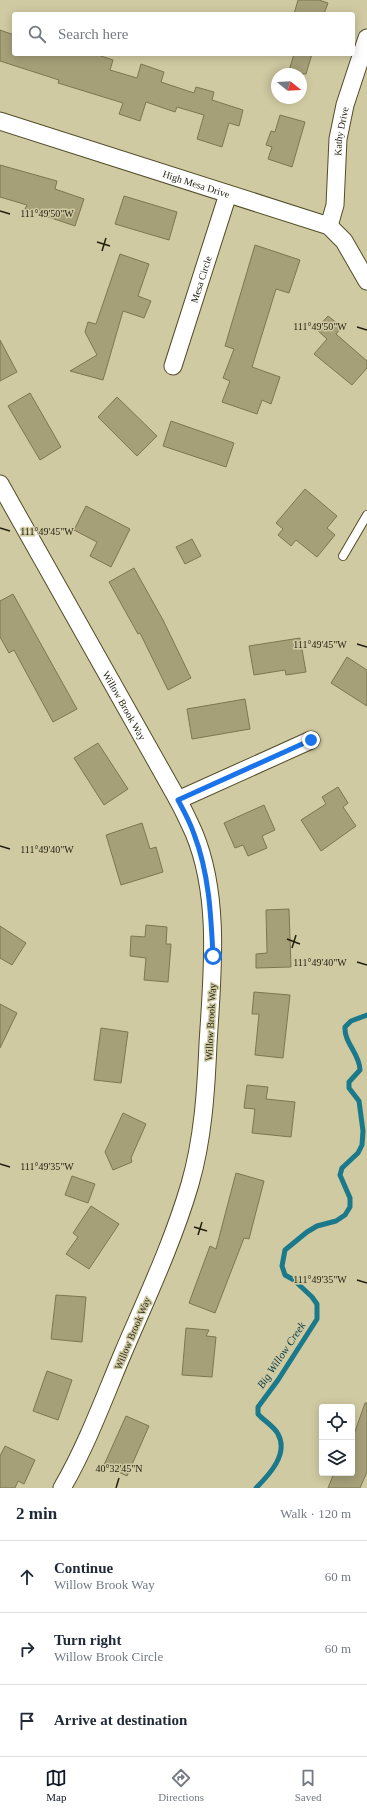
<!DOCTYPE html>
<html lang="en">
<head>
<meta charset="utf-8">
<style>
	:root { --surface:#fff; --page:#f2f2f3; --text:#1f2937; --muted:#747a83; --line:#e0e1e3; --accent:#111827 }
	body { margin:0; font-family:Georgia,serif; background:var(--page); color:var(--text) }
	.controls { position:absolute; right:12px; bottom:12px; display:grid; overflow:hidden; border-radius:4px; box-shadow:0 2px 10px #0003 }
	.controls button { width:36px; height:36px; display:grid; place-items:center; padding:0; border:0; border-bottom:1px solid var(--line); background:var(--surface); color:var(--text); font:20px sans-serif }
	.compass { position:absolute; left:271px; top:68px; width:36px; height:36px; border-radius:50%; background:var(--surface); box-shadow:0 2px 10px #0003; rotate:108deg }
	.stop { position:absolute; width:12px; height:12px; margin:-9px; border:3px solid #1a73e8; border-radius:50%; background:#fff }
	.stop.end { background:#1a73e8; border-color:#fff; box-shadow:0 1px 4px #0008 }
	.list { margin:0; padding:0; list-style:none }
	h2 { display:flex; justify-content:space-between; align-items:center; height:52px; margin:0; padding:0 16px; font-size:17px }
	h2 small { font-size:13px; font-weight:400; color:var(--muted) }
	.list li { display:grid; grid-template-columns:26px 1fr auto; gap:12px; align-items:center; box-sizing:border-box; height:72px; padding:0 16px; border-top:1px solid var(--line) }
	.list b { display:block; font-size:15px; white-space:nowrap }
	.list p { margin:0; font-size:13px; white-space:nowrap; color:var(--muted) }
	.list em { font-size:13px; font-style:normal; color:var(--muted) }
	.icon { flex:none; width:22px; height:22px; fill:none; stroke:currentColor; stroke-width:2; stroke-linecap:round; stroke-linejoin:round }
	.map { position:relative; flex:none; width:367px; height:1488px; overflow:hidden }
	.search { position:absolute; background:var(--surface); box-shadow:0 2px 10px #0003; left:12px; right:12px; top:12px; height:44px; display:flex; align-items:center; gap:10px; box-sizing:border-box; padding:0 14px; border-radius:4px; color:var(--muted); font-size:15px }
	.sheet { height:268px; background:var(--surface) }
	nav { display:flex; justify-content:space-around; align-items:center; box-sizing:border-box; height:56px; border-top:1px solid var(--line); background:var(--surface); font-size:11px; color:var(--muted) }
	nav a { display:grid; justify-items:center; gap:2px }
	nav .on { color:var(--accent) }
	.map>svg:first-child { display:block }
</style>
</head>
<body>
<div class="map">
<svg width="367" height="1488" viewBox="0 0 367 1488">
	<rect width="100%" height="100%" fill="#d0caa2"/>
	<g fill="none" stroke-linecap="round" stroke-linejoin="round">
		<!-- stream -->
		<path stroke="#1a798a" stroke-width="5" d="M256,1488C269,1475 289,1454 278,1434C274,1426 264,1421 258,1414V1407L278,1380L317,1319V1304L312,1297L294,1280L285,1275L282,1266L285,1250L307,1232L317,1226L336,1221L345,1215L350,1207V1198L340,1175L342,1168L358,1153L362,1145L363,1131L359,1101L349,1088V1082L360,1070C360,1054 344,1043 345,1027L351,1021L367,1015"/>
	</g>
	<!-- building -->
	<path fill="#a6a079" stroke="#7d7651" d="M298,0H319L328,3L324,14H294Z
		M0,30L14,35V54H95L113,60L110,70L137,78L141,64L164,72L161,82L194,93L196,87L214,92L212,100L243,110L239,126L229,123L222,147L197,139L204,115L177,107L175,112L146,102L140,121L119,114L123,103L58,83L59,80L0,61Z
		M294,54H312L306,74H288Z
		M280,115L305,122L292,167L268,159L272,147L266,145L271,131L275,132Z
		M0,165L57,181L55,189L84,199L75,226L25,209L27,205L0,197Z
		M124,196L177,212L169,240L115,224Z
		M255,245L300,260L289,293L276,289L252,367L280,377L271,404L262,400L257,414L222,402L230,381L223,378L234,349L225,346Z
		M120,254L149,264L138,296L151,301L144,318L123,311L103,380L70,371L97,355L85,332L88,322L96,324Z
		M328,316L342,327L336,334L367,361V368L352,385L314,354L327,339L316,329Z
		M0,340L17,372L0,381Z
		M30,393L61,447L40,460L8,406Z
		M117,397L157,436L137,456L98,417Z
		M171,421L234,443L226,467L163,446Z
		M305,489L337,516L327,528L335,535L317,557L296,540L291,546L278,535L283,529L276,523Z
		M86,506L130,529L111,567L90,556L97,542L74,530Z
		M192,539L201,556L185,564L176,547Z
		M134,568L163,620L191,678L168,690L140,633L138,634L109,582Z
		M13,594L77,709L53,722L14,650L9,653L0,637V601Z
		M300,638L306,672L286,675L285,670L254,675L249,646Z
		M347,657L367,670V706L331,683Z
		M245,699L250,729L192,739L187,709Z
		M98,743L128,789L104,805L74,758Z
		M338,787L348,803L343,807L356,826L321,851L301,820L326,804L322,797Z
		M264,805L275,830L262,836L267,848L248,856L243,845L235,848L224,823Z
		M142,823L150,849L156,847L163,872L121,885L106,835Z
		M289,909L291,967L256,968V954L267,953L266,910Z
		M146,925L167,927L166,944H171L168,982L144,980L146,958L130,956L131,936L145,937Z
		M0,926L26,943L12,965L0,958Z
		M254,992L290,995L283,1058L255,1055L259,1014H252Z
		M0,1004L17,1013L0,1048Z
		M101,1028L128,1032L121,1083L94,1080Z
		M247,1085L268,1087L266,1099L295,1102L291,1137L252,1133L255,1109L244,1108Z
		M123,1113L146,1124L131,1158L132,1162L113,1170L105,1152Z
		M236,1173L264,1181L249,1239L244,1238L215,1313L189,1303L210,1246L216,1249Z
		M72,1176L95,1184L88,1203L65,1195Z
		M91,1206L119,1224L89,1269L66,1254L78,1237L73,1233Z
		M56,1295L86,1297L82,1342L51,1339Z
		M186,1328L209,1330L206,1336L216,1337L212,1377L182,1375Z
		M47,1371L72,1380L58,1420L33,1411Z
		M365,1403H367V1472L360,1488H328L334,1473H352V1440Z
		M126,1416L149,1426L127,1476L104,1465Z
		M5,1446L35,1460L24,1484L18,1481L15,1488H0V1456Z"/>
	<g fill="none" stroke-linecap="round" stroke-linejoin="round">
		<defs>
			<path id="service" d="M343,556L367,515"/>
			<g id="minor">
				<path id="s1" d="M0,121L329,226L344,241L367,281"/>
				<path id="s2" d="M329,226L335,205L338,139L345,105L367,38"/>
				<path id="s3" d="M173,366L228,194"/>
				<path id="s4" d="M0,484L178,800C184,811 189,822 194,833C221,898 212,976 208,1044C206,1091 203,1139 190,1184C173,1242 147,1297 123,1353C104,1398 87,1445 62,1488"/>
				<path d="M178,800L311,740"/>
			</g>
		</defs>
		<!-- service casing -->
		<use href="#service" stroke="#524c28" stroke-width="10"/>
		<!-- minor casing -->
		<use href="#minor" stroke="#524c28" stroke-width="19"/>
		<!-- service -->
		<use href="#service" stroke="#fff" stroke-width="8"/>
		<!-- minor -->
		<use href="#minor" stroke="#fff" stroke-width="17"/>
	</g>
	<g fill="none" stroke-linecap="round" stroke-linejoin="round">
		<!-- route -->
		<path stroke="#1a73e8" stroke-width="5" d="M213,956C211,915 209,873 194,834C190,822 184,811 178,800L311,740"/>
	</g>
	<!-- ticks -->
	<path fill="none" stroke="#211f10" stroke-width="1.5" d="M0,211L10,214M97,242L110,246M102,251L106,238M357,327L367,330M0,528L10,531M357,644L367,647M0,846L10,849M287,939L300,944M292,948L296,935M357,962L367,965M0,1164L10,1167M194,1227L207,1231M198,1235L202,1222M357,1280L367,1283M116,1488L119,1478"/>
	<g text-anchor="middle" stroke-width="3" stroke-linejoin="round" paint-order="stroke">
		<!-- street labels -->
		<g font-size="10" fill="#211f10" stroke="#d0caa2">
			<text dy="4" stroke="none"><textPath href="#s2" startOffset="96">Kathy Drive</textPath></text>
			<text dy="4" stroke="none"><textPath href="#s1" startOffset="206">High Mesa Drive</textPath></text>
			<text dy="4" stroke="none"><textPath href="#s3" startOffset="91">Mesa Circle</textPath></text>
			<text dy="4" stroke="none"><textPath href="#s4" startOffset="254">Willow Brook Way</textPath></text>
			<text transform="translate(210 1022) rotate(-87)" y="4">Willow Brook Way</text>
			<text transform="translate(132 1333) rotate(-67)" y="4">Willow Brook Way</text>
		</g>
		<!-- water labels -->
		<g font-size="11" font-style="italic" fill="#023b48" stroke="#d0caa2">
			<text transform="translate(281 1355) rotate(-56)" y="4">Big Willow Creek</text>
		</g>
	</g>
	<g font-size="10" text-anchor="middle" fill="#211f10" stroke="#d0caa2" stroke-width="3" stroke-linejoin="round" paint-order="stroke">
		<text x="47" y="217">111°49'50"W</text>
		<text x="320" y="330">111°49'50"W</text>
		<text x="47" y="535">111°49'45"W</text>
		<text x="320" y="648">111°49'45"W</text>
		<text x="47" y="853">111°49'40"W</text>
		<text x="320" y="966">111°49'40"W</text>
		<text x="47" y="1170">111°49'35"W</text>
		<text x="320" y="1283">111°49'35"W</text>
		<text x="119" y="1472">40°32'45"N</text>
	</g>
</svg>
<div class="controls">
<button><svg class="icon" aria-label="locate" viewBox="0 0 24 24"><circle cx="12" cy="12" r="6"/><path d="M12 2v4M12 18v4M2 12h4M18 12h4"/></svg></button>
<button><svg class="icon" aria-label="layers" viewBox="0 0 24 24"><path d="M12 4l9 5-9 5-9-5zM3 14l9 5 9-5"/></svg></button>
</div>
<svg class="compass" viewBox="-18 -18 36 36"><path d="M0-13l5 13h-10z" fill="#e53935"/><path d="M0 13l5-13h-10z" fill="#747a83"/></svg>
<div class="stop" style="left:213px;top:956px"></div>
<div class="stop end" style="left:311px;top:740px"></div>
<div class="search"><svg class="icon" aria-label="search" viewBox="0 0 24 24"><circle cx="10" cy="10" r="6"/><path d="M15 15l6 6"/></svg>Search here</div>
</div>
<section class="sheet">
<h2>2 min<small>Walk · 120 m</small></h2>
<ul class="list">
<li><svg class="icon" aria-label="ahead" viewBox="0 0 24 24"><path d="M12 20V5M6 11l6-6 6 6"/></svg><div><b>Continue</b><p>Willow Brook Way</p></div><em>60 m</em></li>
<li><svg class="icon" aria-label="right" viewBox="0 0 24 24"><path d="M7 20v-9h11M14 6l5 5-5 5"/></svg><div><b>Turn right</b><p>Willow Brook Circle</p></div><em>60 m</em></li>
<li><svg class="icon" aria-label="arrive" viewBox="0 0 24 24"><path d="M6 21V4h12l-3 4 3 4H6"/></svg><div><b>Arrive at destination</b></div></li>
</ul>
</section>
<nav>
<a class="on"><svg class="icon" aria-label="map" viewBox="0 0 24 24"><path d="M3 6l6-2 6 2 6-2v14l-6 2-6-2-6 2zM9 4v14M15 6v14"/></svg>Map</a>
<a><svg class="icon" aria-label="directions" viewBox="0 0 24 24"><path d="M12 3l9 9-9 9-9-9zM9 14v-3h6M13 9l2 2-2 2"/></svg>Directions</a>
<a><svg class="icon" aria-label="saved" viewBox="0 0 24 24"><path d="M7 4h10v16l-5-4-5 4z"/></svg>Saved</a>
</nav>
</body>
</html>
